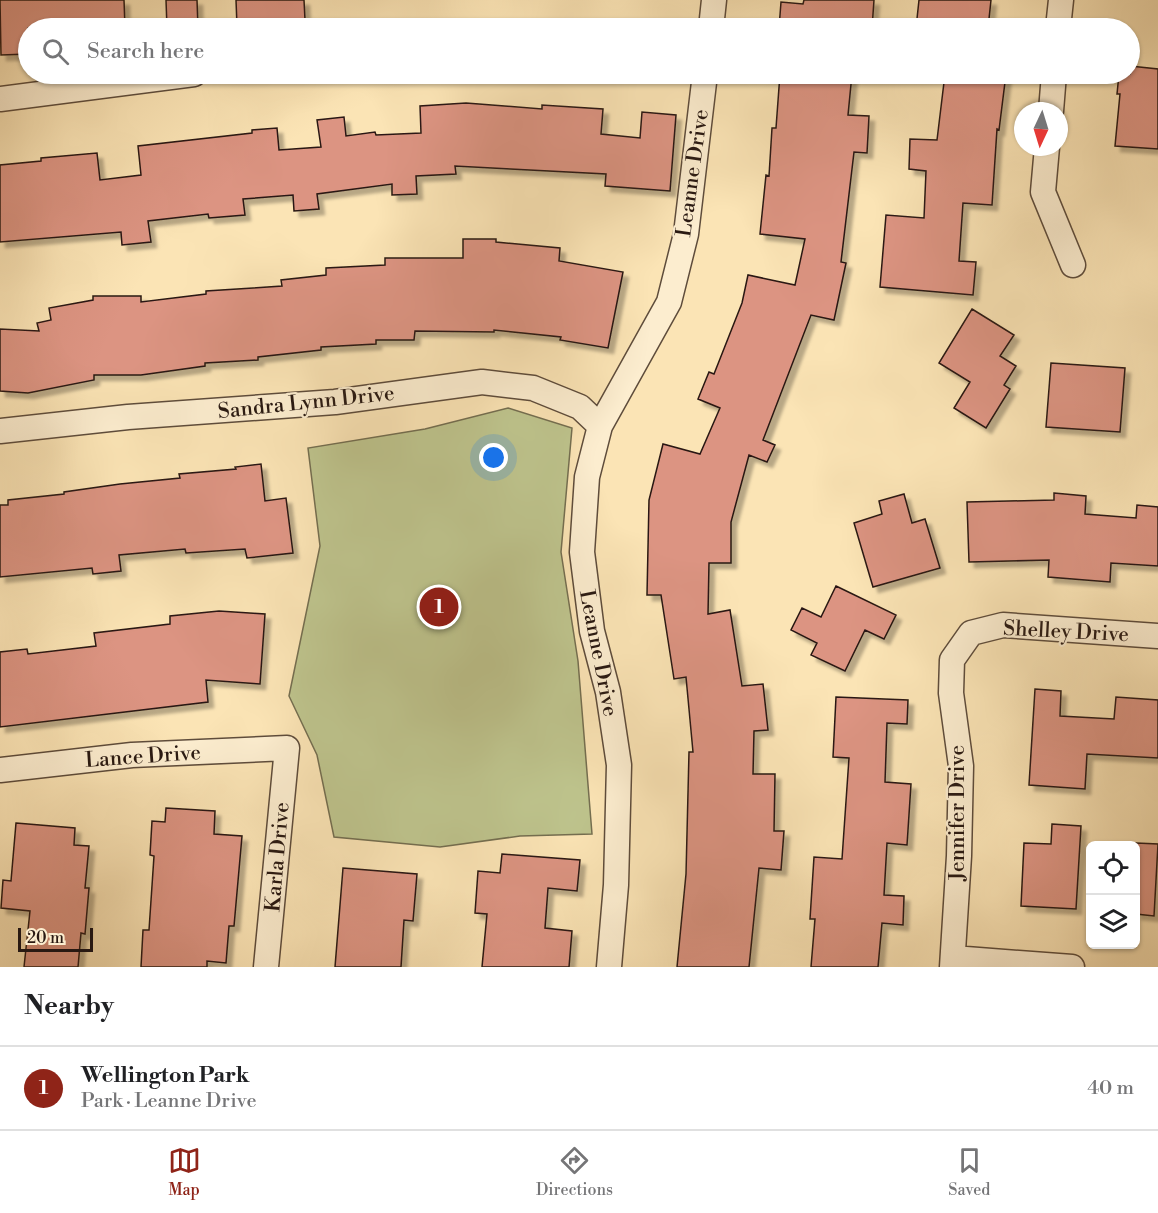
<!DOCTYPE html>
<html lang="en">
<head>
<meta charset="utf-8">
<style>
	:root { --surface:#fff; --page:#f6f6f6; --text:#202124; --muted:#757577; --line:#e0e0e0; --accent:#8f2418 }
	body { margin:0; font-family:"Libre Bodoni",serif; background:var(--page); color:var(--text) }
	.controls { position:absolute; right:18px; bottom:18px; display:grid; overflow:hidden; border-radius:9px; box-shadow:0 2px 4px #0004 }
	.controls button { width:54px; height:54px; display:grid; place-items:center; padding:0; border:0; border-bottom:2px solid var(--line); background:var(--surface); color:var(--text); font:30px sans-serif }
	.compass { position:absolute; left:1014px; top:102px; width:54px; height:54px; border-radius:50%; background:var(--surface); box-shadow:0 2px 4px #0004; rotate:184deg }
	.scale { position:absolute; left:18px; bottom:15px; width:75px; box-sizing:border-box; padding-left:6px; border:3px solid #291912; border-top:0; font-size:16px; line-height:21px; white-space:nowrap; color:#291912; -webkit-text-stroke:4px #fcedcf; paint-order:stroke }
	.you { position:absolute; left:494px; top:458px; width:21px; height:21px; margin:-15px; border:4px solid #fff; border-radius:50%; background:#1a73e8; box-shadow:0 0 0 9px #1a73e833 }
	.badge { display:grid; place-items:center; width:39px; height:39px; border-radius:50%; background:var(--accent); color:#fff; font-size:20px; font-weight:700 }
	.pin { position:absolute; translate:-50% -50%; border:3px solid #fff; box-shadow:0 2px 6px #0006 }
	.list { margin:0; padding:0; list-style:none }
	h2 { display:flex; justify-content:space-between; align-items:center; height:78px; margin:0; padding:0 24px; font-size:26px }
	h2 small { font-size:20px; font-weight:400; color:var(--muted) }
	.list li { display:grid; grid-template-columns:39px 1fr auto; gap:18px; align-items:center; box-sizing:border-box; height:84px; padding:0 24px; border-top:2px solid var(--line) }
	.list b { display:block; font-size:22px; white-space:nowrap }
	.list p { margin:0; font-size:20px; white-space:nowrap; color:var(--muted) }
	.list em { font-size:20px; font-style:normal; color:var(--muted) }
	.icon { flex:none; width:33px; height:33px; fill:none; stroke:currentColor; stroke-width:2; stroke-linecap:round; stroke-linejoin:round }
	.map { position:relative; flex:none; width:1158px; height:967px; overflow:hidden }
	.search { position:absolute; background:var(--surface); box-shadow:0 2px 4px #0004; left:18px; right:18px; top:18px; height:66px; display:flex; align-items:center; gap:15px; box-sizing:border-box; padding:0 21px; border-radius:33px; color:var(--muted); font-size:22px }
	.sheet { height:162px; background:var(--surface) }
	nav { display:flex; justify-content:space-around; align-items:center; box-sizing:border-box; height:84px; border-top:2px solid var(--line); background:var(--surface); font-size:16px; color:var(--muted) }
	nav a { display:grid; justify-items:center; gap:3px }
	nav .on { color:var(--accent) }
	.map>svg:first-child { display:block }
</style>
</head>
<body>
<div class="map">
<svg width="1158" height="967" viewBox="0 0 1158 967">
	<defs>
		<filter id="shadow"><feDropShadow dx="5.5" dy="5.5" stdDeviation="1.5" flood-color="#0004"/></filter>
	</defs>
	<rect width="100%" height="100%" fill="#fbe4b5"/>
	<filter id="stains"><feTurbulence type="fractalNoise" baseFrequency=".00333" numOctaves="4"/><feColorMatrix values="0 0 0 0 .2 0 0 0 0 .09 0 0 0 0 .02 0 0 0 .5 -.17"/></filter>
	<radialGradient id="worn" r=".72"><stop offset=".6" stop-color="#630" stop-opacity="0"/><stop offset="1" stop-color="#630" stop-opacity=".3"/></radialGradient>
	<!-- green -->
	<path fill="#bec48d" stroke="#746e50" stroke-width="1.5" d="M508,408L572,428L561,552L578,661L592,834L520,836L440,847L334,837L317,755L289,696L320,546L308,448L425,429Z"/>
	<!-- building -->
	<path fill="#dc9482" stroke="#291912" stroke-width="1.5" filter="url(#shadow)" d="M0,0H124L125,28H28V54L1,55Z
		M166,0H197L198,28H167Z
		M236,0H304L305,20L267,23V25L237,26Z
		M804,0H874L872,28H779L781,2L803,4Z
		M919,0H991L988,28H916Z
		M1130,66L1158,69V149L1115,146L1120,94H1117L1119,74H1130Z
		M780,74H852L848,115L869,116L867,153L854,152L841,262L846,263L834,320L811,315L763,440L775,445L767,462L749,455L731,522V563H709L708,614L730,610L742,686L763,684L768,730L754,731L753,774H775L774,831H784L781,870L759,868L749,967H677L686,874L689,752H693L686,677L674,679L661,595H647L649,500L663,444L700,454L720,408L698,399L709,372L714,374L742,303L748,275L795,285L805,239L760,234L766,175L769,176L772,128H776Z
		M945,74H1006L999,130L997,129L992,205L963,203L959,261L976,262L973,295L880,287L886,215L924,218L926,171L909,169L910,139L937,140Z
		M466,103L542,109V105L603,109L601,134L640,138L642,112L676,115L670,191L605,186L606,174L455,166L456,174L416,176L417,194L392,195V184L317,194L319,209L294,211L293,195L243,199L245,215L209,218L208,214L148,221L151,242L122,245L121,232L0,242V165L41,161V158L97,153L100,180L141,175L138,146L252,133V130L277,128L279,150L321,147L317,120L344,117L346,136L375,132L376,135L421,133L420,106Z
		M463,239H496V242L560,248L559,261L623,272L608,348L560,340L561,337L494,330V332L415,331L414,340H376V344L321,347V350L258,357V360L205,363V366L141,375H94V380L28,393L0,391V329L39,331L37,323L51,320L49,308L93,300V296H141V302L206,294V291L282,286L281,280L326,275V268L385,265V258H463Z
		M972,309L1014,335L1000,356L1016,366L1004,385L1010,389L986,428L954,408L970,382L939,363Z
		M1051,363L1125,368L1120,432L1046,427Z
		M261,464L265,501L286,498L293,553L247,558L245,549L186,553L185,549L119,555L121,571L93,574L92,568L0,577V505H8V500L64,494V492L120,484L180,478L179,474L236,469L235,467Z
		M1054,493L1086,496L1085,514L1136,518L1137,505L1158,507V566L1111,563L1110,582L1048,577L1049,560L969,562L967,502L1054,500Z
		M904,494L912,523L925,519L940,568L873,587L854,523L882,514L879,501Z
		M836,586L896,615L884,639L865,630L845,671L811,655L817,643L791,630L802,608L821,617Z
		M219,611L265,614L260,684L206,680L208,702L0,727V652L27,649L28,654L96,646L94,633L170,624V616Z
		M1035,689L1061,691L1060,716L1114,719L1116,697L1158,700V758L1087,754L1085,789L1029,785Z
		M836,697L908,700L907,724L887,723L885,782L911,784L907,845L887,843L884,895L904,896L903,925L882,923L878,967H811L815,919H810L814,857L842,859L849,758L833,757Z
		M166,808L215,811L214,834L242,836L234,926H229L226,963L207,961V967H141L143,930H149L154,856L150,855L152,821L165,822Z
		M16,823L75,828L74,845L89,846L85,888H89L85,934L81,933L78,967H24L30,911L1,908L3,880L11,881Z
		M1052,824L1081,826L1076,909L1021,906L1024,843L1051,844Z
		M1136,843L1158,844L1154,916L1136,914Z
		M502,854L580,860L577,891L548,888L545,928L572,931L569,967H482L487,914L475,913L478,871L500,873Z
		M343,868L417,874L413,921L404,920L401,967H335Z"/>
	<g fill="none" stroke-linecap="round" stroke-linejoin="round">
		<defs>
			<path id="street" d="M711,28L714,0
				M1058,28L1061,0
				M0,99L194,74
				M1051,111L1054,74
				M1047,147L1043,192L1073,265
				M0,431L128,417L335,402L482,382L533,388L580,407L600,426
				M0,770L132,755L287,748L266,967
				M953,958L1072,967
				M609,967L616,885L619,765L608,692L592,631L582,552L587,477L600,426L669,302L686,234L705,74
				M952,967L959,856L961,766L951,693L952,660L971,633L1003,625L1158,636"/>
		</defs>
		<!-- street casing -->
		<use href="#street" stroke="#5e4c3b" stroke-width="27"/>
		<!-- street -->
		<use href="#street" stroke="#fcedcf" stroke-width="24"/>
	</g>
	<g text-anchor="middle" stroke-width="4.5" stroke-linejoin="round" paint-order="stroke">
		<!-- street labels -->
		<g font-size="21" fill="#291912" stroke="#fcedcf">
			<text transform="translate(692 173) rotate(-82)" y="7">Leanne Drive</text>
			<text transform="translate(306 402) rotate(-6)" y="7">Sandra Lynn Drive</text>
			<text transform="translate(1066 631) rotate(3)" y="7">Shelley Drive</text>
			<text transform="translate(599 653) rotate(79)" y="7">Leanne Drive</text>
			<text transform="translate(143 756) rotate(-4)" y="7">Lance Drive</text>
			<text transform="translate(957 813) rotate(-90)" y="7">Jennifer Drive</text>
			<text transform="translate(277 857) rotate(-85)" y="7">Karla Drive</text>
		</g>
	</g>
	<rect width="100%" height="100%" filter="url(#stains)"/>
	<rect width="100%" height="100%" fill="url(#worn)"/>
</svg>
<div class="controls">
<button><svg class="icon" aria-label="locate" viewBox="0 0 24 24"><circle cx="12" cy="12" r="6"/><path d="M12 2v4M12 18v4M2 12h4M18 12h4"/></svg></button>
<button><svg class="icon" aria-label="layers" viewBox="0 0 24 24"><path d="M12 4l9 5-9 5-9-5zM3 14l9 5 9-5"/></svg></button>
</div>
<svg class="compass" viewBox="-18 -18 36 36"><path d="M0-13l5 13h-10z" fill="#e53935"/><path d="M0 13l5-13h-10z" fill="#757577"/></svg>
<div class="scale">20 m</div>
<div class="you"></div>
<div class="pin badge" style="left:439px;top:607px">1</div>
<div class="search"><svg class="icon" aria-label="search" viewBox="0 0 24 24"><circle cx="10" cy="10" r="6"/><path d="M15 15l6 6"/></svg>Search here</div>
</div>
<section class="sheet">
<h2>Nearby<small></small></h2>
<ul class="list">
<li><span class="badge">1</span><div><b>Wellington Park</b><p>Park · Leanne Drive</p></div><em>40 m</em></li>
</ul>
</section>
<nav>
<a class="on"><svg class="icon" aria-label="map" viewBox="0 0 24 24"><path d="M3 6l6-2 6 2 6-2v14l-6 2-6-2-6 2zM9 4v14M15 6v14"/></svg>Map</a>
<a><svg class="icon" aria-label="directions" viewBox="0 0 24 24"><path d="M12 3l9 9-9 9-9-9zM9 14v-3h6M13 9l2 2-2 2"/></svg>Directions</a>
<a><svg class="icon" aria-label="saved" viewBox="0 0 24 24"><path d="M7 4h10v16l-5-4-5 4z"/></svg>Saved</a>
</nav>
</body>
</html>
